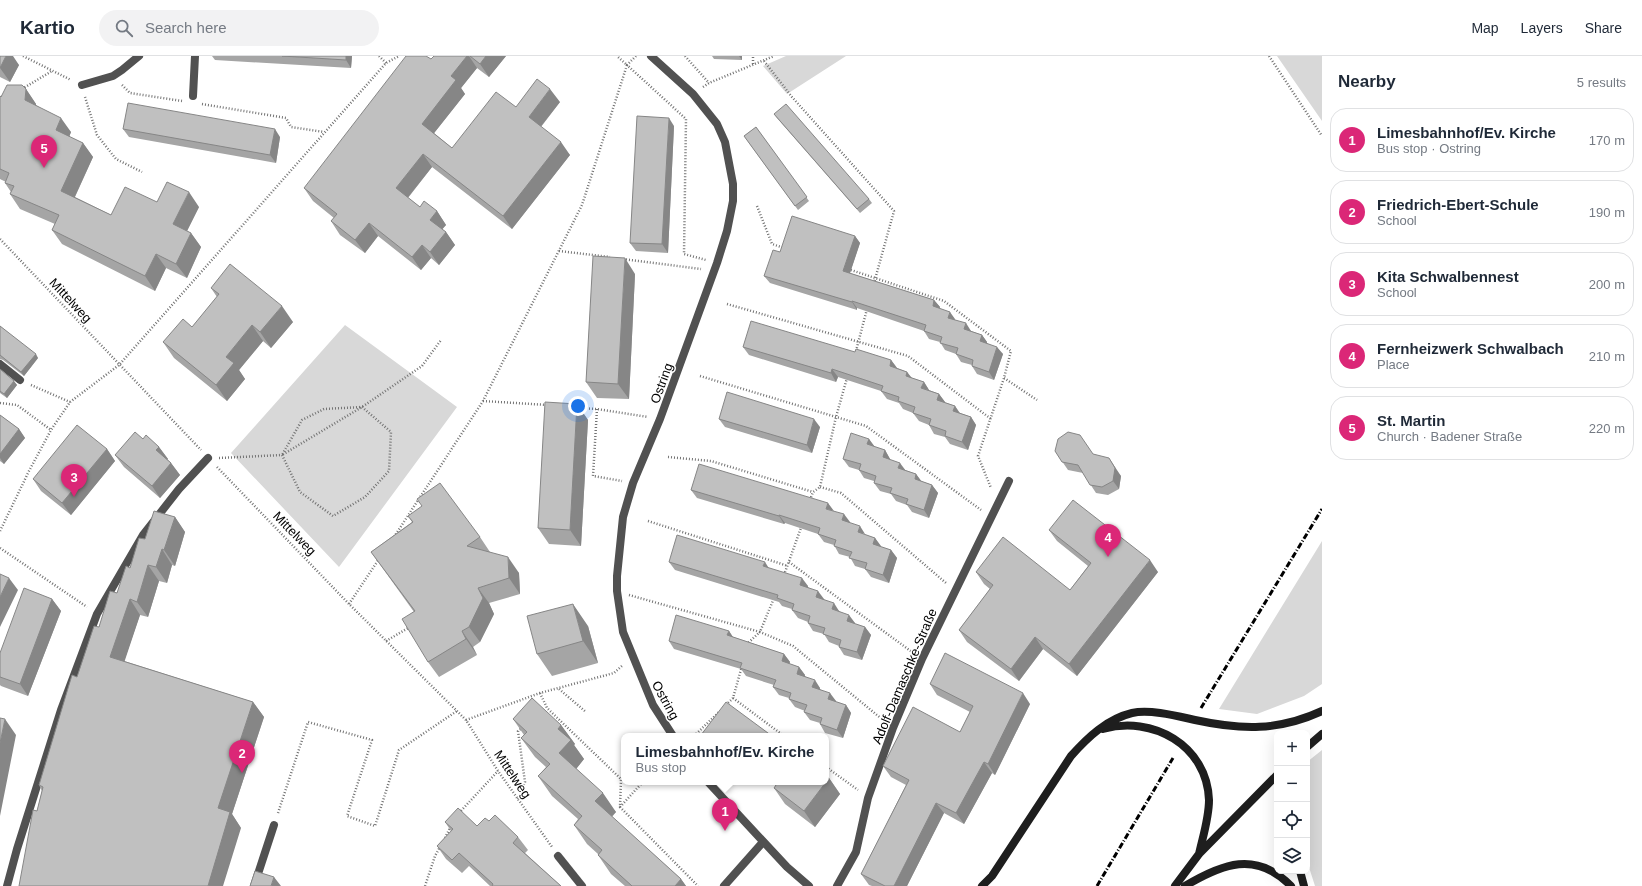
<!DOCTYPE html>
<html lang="en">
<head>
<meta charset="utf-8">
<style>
	:root { --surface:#fff; --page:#f2f2f3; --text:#1f2937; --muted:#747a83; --line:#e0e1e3; --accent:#db2777 }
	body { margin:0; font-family:Arial,sans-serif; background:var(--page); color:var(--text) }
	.controls { position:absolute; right:12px; bottom:12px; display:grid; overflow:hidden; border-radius:8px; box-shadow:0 4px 16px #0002 }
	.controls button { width:36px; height:36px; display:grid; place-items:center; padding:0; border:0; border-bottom:1px solid var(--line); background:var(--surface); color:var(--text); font:20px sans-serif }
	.you { position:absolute; left:578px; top:350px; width:14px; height:14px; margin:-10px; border:3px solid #fff; border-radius:50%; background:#1a73e8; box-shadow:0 0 0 6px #1a73e833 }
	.badge { display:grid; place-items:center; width:26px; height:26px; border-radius:50%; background:var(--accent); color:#fff; font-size:13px; font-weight:700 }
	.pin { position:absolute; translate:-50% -33px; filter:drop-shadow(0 1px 2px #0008) }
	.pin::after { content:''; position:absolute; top:21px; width:14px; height:12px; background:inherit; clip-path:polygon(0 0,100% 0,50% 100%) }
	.popup { position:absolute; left:621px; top:677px; width:208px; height:52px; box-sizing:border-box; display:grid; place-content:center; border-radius:8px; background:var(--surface); filter:drop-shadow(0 1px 3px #0005); font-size:13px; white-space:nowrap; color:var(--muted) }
	.popup b { font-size:15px; color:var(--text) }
	.popup::after { content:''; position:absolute; left:50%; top:100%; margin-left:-8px; border:8px solid transparent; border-top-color:var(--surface) }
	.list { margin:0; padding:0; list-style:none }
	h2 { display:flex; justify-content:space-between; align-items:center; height:52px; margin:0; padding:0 16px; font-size:17px }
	h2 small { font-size:13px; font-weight:400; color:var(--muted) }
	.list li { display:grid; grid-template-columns:26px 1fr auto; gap:12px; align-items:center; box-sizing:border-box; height:64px; margin:0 8px 8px; padding:0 8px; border:1px solid var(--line); border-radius:16px }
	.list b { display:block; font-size:15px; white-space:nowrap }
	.list p { margin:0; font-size:13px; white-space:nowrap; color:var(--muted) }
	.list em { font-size:13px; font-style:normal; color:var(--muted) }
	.icon { flex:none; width:22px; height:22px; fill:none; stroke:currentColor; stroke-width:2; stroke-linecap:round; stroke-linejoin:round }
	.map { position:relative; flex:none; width:1322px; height:830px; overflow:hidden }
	header { display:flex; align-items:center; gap:24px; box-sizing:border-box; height:56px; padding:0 20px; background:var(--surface); border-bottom:1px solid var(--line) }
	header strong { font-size:19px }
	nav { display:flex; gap:22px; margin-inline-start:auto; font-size:14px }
	.search { width:280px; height:36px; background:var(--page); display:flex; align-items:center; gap:10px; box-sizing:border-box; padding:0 14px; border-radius:22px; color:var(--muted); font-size:15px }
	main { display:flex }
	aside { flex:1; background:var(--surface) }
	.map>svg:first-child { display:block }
</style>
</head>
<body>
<header>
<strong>Kartio</strong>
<div class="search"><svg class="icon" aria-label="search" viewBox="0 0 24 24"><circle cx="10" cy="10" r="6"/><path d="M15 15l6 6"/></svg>Search here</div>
<nav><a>Map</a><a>Layers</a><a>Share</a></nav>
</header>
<main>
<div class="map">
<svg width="1322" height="830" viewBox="0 0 1322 830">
	<rect width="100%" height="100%" fill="#fff"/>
	<!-- green -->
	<path fill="#d8d8d8" d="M786,0H846L787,38L763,10Z
		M1277,0H1322V65Z
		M345,269L457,351L339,511L231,397Z
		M1322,485V628L1304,640L1257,658L1219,653Z
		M1322,694V830H1315L1307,805V706Z"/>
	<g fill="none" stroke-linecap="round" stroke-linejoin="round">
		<!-- path -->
		<path stroke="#737373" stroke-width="2.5" stroke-dasharray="1 2" stroke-linecap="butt" d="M23,0L71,24
			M379,0L386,7
			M636,0L627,9L686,63L684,198L706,204
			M685,0L709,27
			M1269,0L1322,80
			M764,5L792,41L894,155L874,227
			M753,8V0
			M122,29L130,37L182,45
			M703,31L709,27L774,0
			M22,33L52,15
			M85,41L97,79L116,103L142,116
			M202,48L286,62L291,71L324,76
			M757,150L772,188L784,192
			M0,183L201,394
			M559,195L610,201
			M623,203L701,213
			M848,213L944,245L1011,295L1004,322L978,400L991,432
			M727,248L908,300L991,363
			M856,295L867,253
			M700,320L866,370L981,454
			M1004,322L1037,344
			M31,329L70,346
			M483,345L547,349
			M0,347L17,349L51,374
			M577,352L597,353L648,361
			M597,353L593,420L622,425
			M668,401L711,405L813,436
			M219,402L282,399L300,436L333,460L365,441L389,415L391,376L362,351L324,353L302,364L282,399L362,351L422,310L441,284
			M217,411L349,548L466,664L498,715L552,791
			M820,431L841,437L946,527
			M810,444L813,436L820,431L836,361L847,322
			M648,465L788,510
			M0,475L29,415L51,374L70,346L119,309L386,7L399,0
			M394,481L483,345L582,149L627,9L617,0
			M0,492L87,551
			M789,506L912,596
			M784,519L802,469
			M629,539L760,576L774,542
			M349,548L379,503
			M386,585L410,571
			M747,589L748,587L760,576L793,590L883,664
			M559,633L586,656
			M540,637L547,652L621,723L620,751L698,830
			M733,642L784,680
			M726,649L733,642L742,610
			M466,664L540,637L614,617L623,609
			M694,680L719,656
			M826,711L858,734
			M518,743L525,726L518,675L522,672
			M620,751L641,728
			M278,757L308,666L372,684L347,760L375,770L399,694L457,655
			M459,757L498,715
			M445,782L451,770
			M425,830L435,800L440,791"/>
		<!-- service -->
		<path stroke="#515151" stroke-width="8" d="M193,40L195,0
			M0,308L20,324
			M7,830L17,793L61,654L97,558L143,479L179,433L208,402
			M254,830L274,769
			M724,830L763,786"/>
		<!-- pedestrian -->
		<path stroke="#515151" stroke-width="8" d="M558,800L582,830"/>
		<!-- minor -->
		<path stroke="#515151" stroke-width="8" d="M651,0L693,38L717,68L725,86L733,128V145L727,175L717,207L660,363L633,427L623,461L617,520V535L623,576L653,649L673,680
			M82,29L113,20L122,14L139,0
			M708,726L787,811L809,830
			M837,830L856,796L868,742L893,672L922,603L1009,425"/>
		<!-- secondary -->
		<path stroke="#1e1e1e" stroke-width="8" d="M1103,673C1152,659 1207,689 1209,744C1209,762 1203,780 1199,798
			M1307,691L1322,678
			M1300,815L1304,830
			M982,830L992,820L1071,700C1088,681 1107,663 1132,657C1150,653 1177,660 1195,664C1241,674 1279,675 1322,655
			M1175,830L1199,798L1277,719
			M1185,830C1222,808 1256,794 1291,830"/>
		<!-- rail -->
		<path stroke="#000" stroke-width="3" stroke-dasharray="6 2 1 2" stroke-linecap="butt" d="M1201,652L1322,453
			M1097,830L1173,702"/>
	</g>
	<!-- wall -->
	<path fill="#a5a5a5" d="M0,0L19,9L10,26L0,21Z
		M212,0H352L351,12L215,4Z
		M434,0H506L489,21L477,12L461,32L465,38L434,77L452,92L516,51L560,46L541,71L570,99L512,173L432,111L408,142L420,151L437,155L446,169L442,173L446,176L455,189L439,209L431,202L421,214L378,180L365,197L340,179L331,165L334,162L313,145L304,132Z
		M712,0H742V4L714,3Z
		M26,33L36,48V49L71,76L69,81L83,87L93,101L75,141L111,159L157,146L199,151L187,175L191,177L201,191L187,222L166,212L155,235L62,188L52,174L55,168L20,153L10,138L11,136L5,127L6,126L0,123V40Z
		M774,58L869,143L872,147L860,157L777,62Z
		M674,70L668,197L636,195L630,187Z
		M756,71L809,145L798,154L744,80Z
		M123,73L280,81L276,107L129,81Z
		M855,180L860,187L850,217L934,244L940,251L939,252L971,275L982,279L987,286V287L1003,298L994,324L977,318L972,310V309L961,306L956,298L945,294L940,286L929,283L924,275L857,252V254L770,227L764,220L780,196Z
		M635,218L629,343L597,342L586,326Z
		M211,232L293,266L271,292L263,285L239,314L245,323L227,345L174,302L163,286L192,271L217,241Z
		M0,270L38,302L24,320L3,304L0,303Z
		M743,291L855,296L891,304L897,312L907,316L912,322L924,326L929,334L939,338L945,346H944L955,350L960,357L971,361L976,369L968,394L950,388L945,381L934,378L929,369L919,365L913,357L903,353L899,347L887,343L881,335L838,321L836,326L749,299Z
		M0,313L17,329L7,342L0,337Z
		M577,348L588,364L581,490L549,488L538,472Z
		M0,359L19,373L25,382L4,408L0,405Z
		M719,363L820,371L812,397L725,371Z
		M143,383L159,391L168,403H167L171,407L180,419L160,442L124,411L115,399Z
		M869,383L874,391L885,394L890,403V404L905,414L916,418L921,425L932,429L938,437L929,462L912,456L907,449L896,445L891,438L880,435L874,427V425L864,422L859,414L849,411L843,403Z
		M107,393L115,405L71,459L41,435L33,423Z
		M1055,395L1093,399L1121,420L1119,433L1108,439L1096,437L1083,417L1068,414Z
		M691,434L833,455L865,479L875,482L881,491L891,494L897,502L889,527L871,521L865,513L855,510L850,501L839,498L834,489L824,486L818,478L785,467L784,468L697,442Z
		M408,460L480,481L490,496L519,517L520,538L489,547L494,558L480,586L473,591L477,599L439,621L428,606L414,556L371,496L412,466Z
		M175,461L185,476L175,510L172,509L167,527L159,525L148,561L140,559L124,605L253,646L264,661L232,758L241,772L37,755L42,735L39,729L77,621L99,571L145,483Z
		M1049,474L1158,516L1077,620L1043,593L1019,625L967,586L959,574L990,533L984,528L976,516L1070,534L1088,510L1057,485Z
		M669,506L769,512L808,530V531L855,567V568L865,571L871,579L862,604L844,599L839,591V590L829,586L824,578L813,575L808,567V566L798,562L792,554V553L782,550L779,546L675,514Z
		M52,543L61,555L28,640L1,630L0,629V597Z
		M588,570L598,607L552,620L537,598Z
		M729,575L733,581L784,598L790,606L789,608L799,611L805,619V620L820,632V633L836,645V646L846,649L851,657L843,682L825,677L820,668V667L810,664L804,656L805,655L795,651L789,643V642L779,639L773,631L774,629L746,620L741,613L674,593L669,585Z
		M930,628L1030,648L995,719L992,717L964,768L944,757L907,830H872L869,829L861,818L906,729L891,721L883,710L960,676L970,656L937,639Z
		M513,663L561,669L575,688L574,689L584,703L576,713L616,756L612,761L681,823L686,830H625L611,818L598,799V798L587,788L574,769L578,763L552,740L538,720L546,711L535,701L521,682L524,679Z
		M829,722L840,738L815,771L785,748L774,732Z
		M489,765L518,781L528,794L525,797L561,830H490L469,810L462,817L446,803L437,790L451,775L445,766L477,770Z"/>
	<!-- shaded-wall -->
	<path fill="#868686" d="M6,0H13L19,9L10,26L0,12Z
		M346,0H352L351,12L346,4Z
		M467,0H469L477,12L461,32L465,38L431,81L422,68L451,20Z
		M486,0H506L489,21L480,8Z
		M739,0H742V4Z
		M26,33L36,48L35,58L25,44Z
		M550,33L560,46L538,74L529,61Z
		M61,62L71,76L66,89L56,74Z
		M669,62L674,70L668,197L662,188Z
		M275,73L280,81L276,107L270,99Z
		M561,86L570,99L512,173L503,160Z
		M83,87L93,101L71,149L61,135Z
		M423,98L432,111L405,145L396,132Z
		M189,136L199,151L183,183L173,168Z
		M437,155L446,169L439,177L430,164Z
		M369,167L378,180L365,197L355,184Z
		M446,176L455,189L439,209L430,196Z
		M191,177L201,191L187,222L176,208Z
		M855,180L860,187L848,223L843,215Z
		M422,189L431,202L421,214L412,201Z
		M156,198L166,212L155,235L145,220Z
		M625,202L635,218L629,343L618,328Z
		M934,244L940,251L938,258L933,250Z
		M852,245L857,252V254L852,246Z
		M282,250L293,266L271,292L260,276Z
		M950,256L955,263L954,269L948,262Z
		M966,267L971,275L969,280L964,273Z
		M252,269L263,285L239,314L245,323L227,345L216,329L226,301Z
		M982,279L987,286L985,292L980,285Z
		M997,291L1003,298L994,324L989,316Z
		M36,298L38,302L24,320L21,316Z
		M891,304L897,312L890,310Z
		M832,313L838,321L836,326L831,317Z
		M907,316L913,324L906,320Z
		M14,325L17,329L7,342L4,338Z
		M924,326L929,334L921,332Z
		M939,338L945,346L943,352L937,344Z
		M577,348L588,364L581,490L570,474Z
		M955,350L960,358L953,355Z
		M971,361L976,369L968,394L962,386Z
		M814,363L820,371L812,397L807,389Z
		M19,373L25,382L4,408L0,402V398Z
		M869,383L875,391L867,388Z
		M159,391L168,403L165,406L156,394Z
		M107,393L115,405L71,459L62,447Z
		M885,394L890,403L888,409L883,401Z
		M1109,402L1121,420L1119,433L1113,425Z
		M171,407L180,419L160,442L152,430Z
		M900,407L906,415L898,412Z
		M916,418L922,426L915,423Z
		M932,429L938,437L929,462L924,454Z
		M828,447L834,455L826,453Z
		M844,458L850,466L848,473L842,464Z
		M779,459L785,467L784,468L779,460Z
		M175,461L185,476L175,510L164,494Z
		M860,470L865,478L858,476Z
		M875,482L881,490L879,496L873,488Z
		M162,493L172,509L167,527L156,511Z
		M891,494L897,502L889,527L883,519Z
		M508,501L519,517L520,538L509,522Z
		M1150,504L1158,516L1077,620L1069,608Z
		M765,506L770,514L763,510Z
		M148,509L159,525L148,561L137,546Z
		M9,522L18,534L0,571V541Z
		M802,522L808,530L806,537L800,529Z
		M478,532L489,547L494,558L480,586L469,571Z
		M818,535L824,543L822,549L816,541Z
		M52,543L61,555L28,640L20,628Z
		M130,543L140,559L121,616L110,601Z
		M834,547L839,555L832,553Z
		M573,548L588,570L598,607L583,585Z
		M849,559L855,567L853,573L847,565Z
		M865,571L871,579L862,604L857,596Z
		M462,575L473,591L477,599L466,583Z
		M729,575L734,583L727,579Z
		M1035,581L1043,593L1019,625L1011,613Z
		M784,598L790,606L787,614L782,605Z
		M799,611L805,619L803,626L797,618Z
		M815,624L820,632L818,639L812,631Z
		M830,637L836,645L834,651L828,643Z
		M1023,637L1030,648L995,719L988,708Z
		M253,646L264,661L232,758L241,772L223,830H208L218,752Z
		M846,649L851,657L843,682L837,674Z
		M5,663L16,679L0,760V687Z
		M561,669L575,688L574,689L584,703L573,717L559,697L558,673Z
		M984,706L992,717L964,768L956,757Z
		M829,722L840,738L815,771L804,755Z
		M603,737L616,756L608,764L595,745Z
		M936,747L944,757L907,830H894Z
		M274,821L281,830H271Z
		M681,823L686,830H675Z"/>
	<!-- building -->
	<path fill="#c0c0c0" stroke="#868686" d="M0,0H6L0,12Z
		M282,0H346V4Z
		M406,0H426L431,3L434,0H467L451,20L456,24L422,68L452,92L496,36L516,51L537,23L550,33L529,61L561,86L503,160L423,98L396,132L420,151L424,145L437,155L430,164L446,176L430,196L422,189L412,201L369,167L355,184L331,165L337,158L304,132Z
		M470,0H486L480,8Z
		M7,29H22L26,33L25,44L61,62L56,74L83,87L61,135L111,159L125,131L157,146L167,126L189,136L173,168L191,177L176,208L156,198L145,220L52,174L59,159L10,138L14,130L5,127L9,117L0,113V40L1,41Z
		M128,47L275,73L270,99L123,73Z
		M786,48L869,143L857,153L774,58Z
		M637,60L669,62L662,188L630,187Z
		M756,71L807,141L795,150L744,80Z
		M792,160L855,180L843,215L934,244L933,250L950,256L948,262L966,267L964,273L982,279L980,285L997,291L989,316L972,310L973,304L956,298L958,292L940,287L942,281L924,275L926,269L852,245V246L764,220L773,194L780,196Z
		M593,200L625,202L618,328L586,326Z
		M230,208L282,250L260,276L252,269L226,301L234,307L216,329L163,286L183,263L192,271L219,238L211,232Z
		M751,265L855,296L856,293L891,304L890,310L907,316L906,320L924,326L921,332L939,338L937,344L955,350L953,355L971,361L962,386L945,380L946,375L929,369L931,363L913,357L915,351L898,345L899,341L881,335L883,330L832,313L831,317L743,291Z
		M0,270L36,298L21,316L0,299Z
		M0,313L14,325L4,338L0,335Z
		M727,336L814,363L807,389L719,363Z
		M545,346L577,348L570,474L538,472Z
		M0,359L19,373L0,398Z
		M77,369L107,393L62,447L33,423Z
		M135,376L143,383L146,379L159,391L156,394L171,407L152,430L115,399Z
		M1068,376L1080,379L1093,398L1109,402L1115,412L1113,425L1102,431L1090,429L1078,409L1062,406L1055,395L1058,383Z
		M851,377L869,383L867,388L885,394L883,401L900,407L898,412L916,418L915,423L932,429L924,454L906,448L908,443L890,437L892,432L874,427L876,420L859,414L861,408L843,403Z
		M699,408L828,447L826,453L844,458L842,464L860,470L858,476L875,482L873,488L891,494L883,519L865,513L867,507L849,502L852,496L834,490L836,484L818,478L820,472L779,459V460L691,434Z
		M440,427L480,481L467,490L508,501L509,522L478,532L483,542L469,571L462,575L466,583L428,606L402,563L415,555L371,496L413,466L408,460L422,450L417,443Z
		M1073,444L1150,504L1069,608L1035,581L1011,613L959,574L993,529L976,516L1003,481L1070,534L1091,507L1049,474Z
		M154,455L175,461L164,494L162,493L156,511L148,509L137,546L130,543L110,601L253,646L218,752L230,756L208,830H19L33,754L37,755L43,731L39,729L72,619L77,621L94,570L99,571L110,535L117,537L126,510L130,512L139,482L145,483Z
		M677,479L765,506L763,510L802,522L800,529L818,535L816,541L834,547L832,553L849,559L847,565L865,571L857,596L839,591L841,584L823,578L825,572L808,567L810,560L792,554L794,548L777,542L778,539L669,506Z
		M0,518L9,522L0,541Z
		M24,532L52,543L20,628L0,621V597Z
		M573,548L583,585L537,598L527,560Z
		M676,559L729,575L727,579L784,598L782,605L799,611L797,618L815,624L812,631L830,637L828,643L846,649L837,674L820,668L822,662L804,656L807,649L789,643L791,637L773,631L776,624L740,612L742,607L669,585Z
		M945,597L1023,637L988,708L984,706L956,757L936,747L894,830H885L861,818L909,724L883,710L913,651L960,676L973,650L930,628Z
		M532,642L561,669L558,673L571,684L559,697L603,737L595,745L681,823L675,830H632L598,799L602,794L574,769L582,760L538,720L550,708L521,682L527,676L513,663Z
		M726,646L772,680H703L701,679Z
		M0,662L5,663L0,687Z
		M826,720L829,722L804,755L774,732L778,726H826Z
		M458,752L477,770L485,762L489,765L495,759L518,781L513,787L561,830H492L493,828L459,797L452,804L437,790L453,773L445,766Z
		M255,815L274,821L271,830H250Z"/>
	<g text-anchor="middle" stroke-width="3" stroke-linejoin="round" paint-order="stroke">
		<!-- street labels -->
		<g font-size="13" fill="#000" stroke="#fff">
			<text transform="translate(71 244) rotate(47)" y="5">Mittelweg</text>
			<text transform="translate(661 327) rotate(-70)" y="5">Ostring</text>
			<text transform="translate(295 477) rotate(46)" y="5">Mittelweg</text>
			<text transform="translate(904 620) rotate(-67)" y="5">Adolf-Damaschke-Straße</text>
			<text transform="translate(666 644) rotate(61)" y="5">Ostring</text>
			<text transform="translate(513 718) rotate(56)" y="5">Mittelweg</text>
		</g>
	</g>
</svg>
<div class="controls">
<button>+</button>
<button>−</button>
<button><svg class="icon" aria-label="locate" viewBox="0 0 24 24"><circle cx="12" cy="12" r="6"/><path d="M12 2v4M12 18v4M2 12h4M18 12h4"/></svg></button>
<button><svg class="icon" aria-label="layers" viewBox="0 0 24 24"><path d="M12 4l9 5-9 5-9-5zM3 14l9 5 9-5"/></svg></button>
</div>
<div class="you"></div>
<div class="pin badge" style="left:725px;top:775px">1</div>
<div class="popup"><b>Limesbahnhof/Ev. Kirche</b>Bus stop</div>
<div class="pin badge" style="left:242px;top:717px">2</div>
<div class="pin badge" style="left:74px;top:441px">3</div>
<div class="pin badge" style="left:1108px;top:501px">4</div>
<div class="pin badge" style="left:44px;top:112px">5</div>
</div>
<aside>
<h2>Nearby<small>5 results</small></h2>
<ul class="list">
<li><span class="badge">1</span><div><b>Limesbahnhof/Ev. Kirche</b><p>Bus stop · Ostring</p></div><em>170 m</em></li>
<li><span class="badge">2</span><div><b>Friedrich-Ebert-Schule</b><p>School</p></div><em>190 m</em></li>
<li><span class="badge">3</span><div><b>Kita Schwalbennest</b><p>School</p></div><em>200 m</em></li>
<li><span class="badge">4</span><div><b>Fernheizwerk Schwalbach</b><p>Place</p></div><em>210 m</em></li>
<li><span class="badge">5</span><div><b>St. Martin</b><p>Church · Badener Straße</p></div><em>220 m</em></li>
</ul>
</aside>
</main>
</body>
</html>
